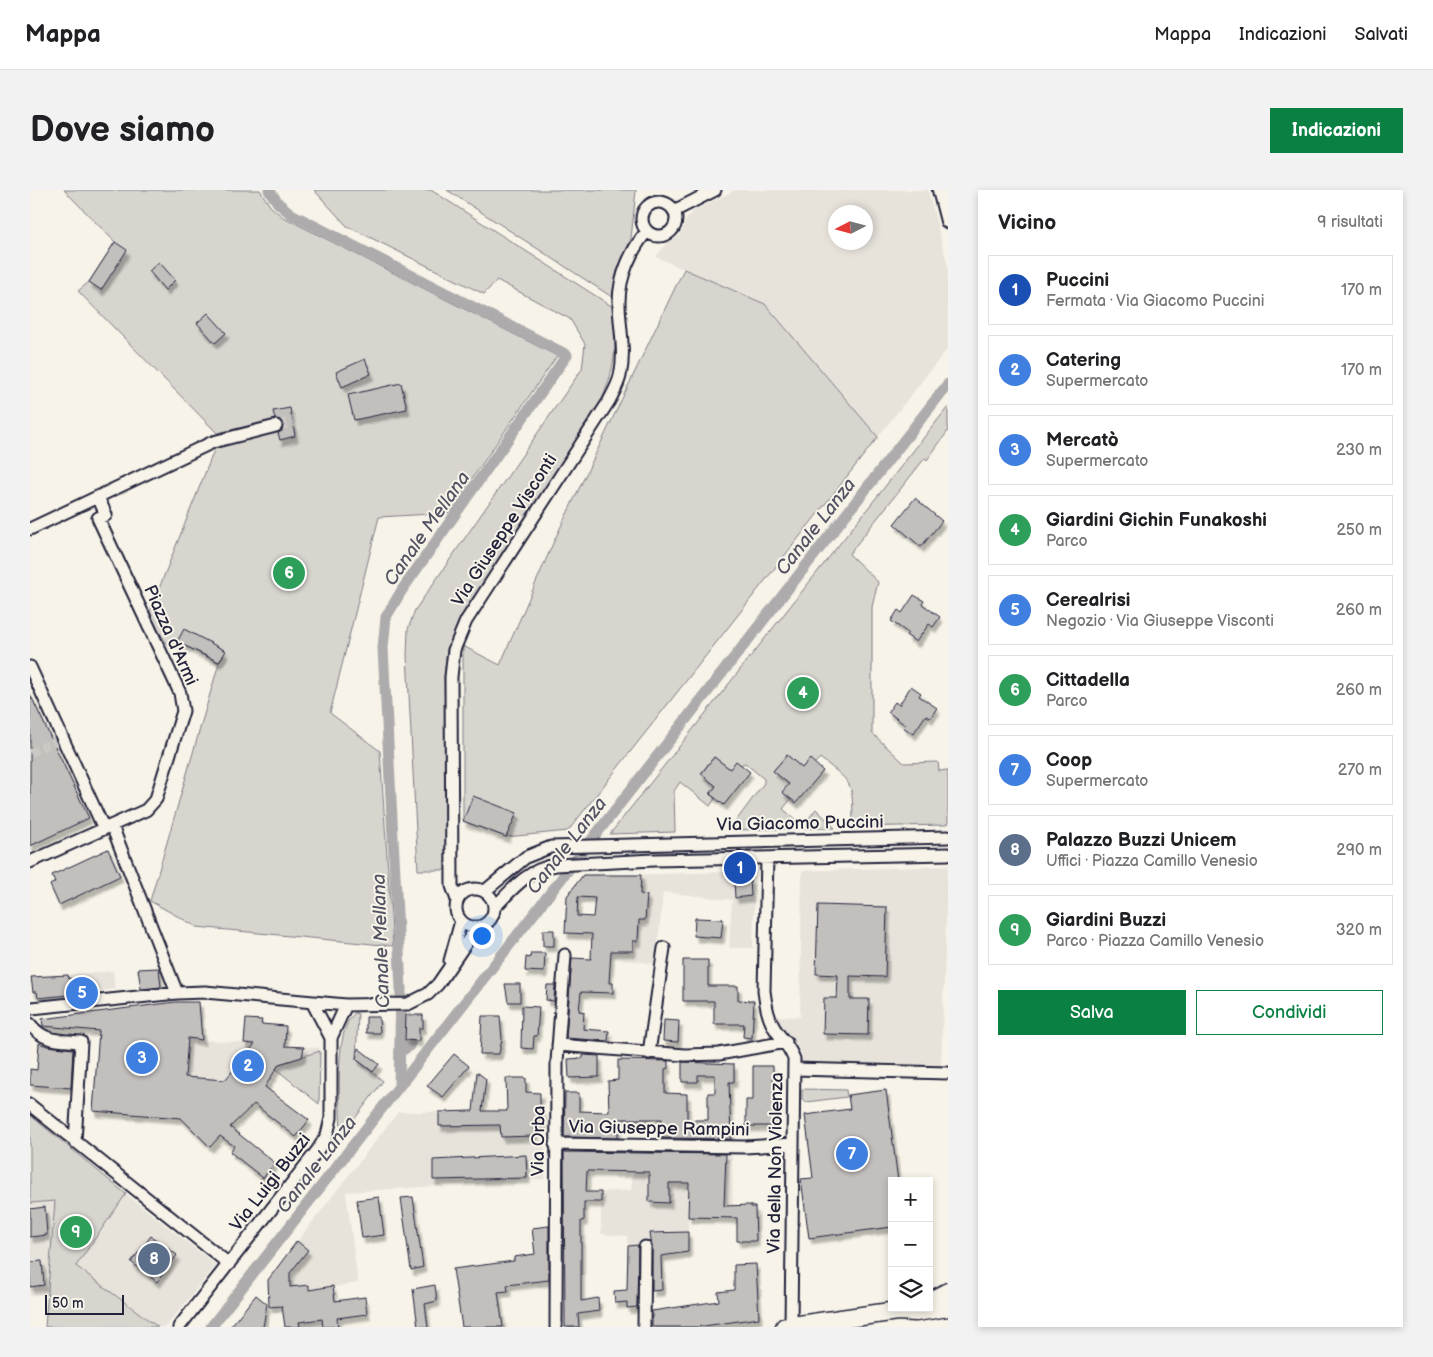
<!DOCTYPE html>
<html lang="it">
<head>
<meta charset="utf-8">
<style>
	:root { --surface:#fff; --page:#f2f2f2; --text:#202124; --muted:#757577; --line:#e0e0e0; --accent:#0b8043 }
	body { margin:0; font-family:"Balsamiq Sans",sans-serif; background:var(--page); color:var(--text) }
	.controls { position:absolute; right:15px; bottom:15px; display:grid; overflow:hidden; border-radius:0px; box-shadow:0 2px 8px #0003 }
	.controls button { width:45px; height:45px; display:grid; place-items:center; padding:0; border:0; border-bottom:1px solid var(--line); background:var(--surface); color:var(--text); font:25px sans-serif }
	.compass { position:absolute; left:798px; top:15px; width:45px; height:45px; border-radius:50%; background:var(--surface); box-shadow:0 2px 8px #0003; rotate:264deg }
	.scale { position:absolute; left:15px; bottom:12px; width:79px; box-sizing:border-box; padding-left:5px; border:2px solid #22223b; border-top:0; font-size:14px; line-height:18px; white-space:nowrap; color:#22223b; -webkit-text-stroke:4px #f7f3e8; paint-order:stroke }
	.you { position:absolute; left:451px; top:745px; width:18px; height:18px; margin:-12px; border:4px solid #fff; border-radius:50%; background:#1a73e8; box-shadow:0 0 0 8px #1a73e833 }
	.badge { display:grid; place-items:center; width:32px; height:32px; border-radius:50%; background:var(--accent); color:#fff; font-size:16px; font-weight:700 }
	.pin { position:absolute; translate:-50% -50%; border:2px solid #fff; box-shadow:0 1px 5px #0006 }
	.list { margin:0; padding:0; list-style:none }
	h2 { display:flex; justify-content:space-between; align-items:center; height:65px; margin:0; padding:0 20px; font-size:21px }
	h2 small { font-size:16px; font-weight:400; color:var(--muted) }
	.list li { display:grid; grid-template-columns:32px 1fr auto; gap:15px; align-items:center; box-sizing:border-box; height:70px; margin:0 10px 10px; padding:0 10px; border:1px solid var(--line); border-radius:0px }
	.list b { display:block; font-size:19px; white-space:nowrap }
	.list p { margin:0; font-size:16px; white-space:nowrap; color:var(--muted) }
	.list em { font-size:16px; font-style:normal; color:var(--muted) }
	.actions { display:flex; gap:10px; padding:15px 20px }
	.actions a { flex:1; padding:11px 0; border:1px solid var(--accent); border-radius:0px; text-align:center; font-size:18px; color:var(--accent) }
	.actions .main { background:var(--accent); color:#fff }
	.icon { flex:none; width:28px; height:28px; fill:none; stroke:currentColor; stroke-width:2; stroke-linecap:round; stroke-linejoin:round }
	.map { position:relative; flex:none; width:918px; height:1137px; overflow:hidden; border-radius:0px }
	header { display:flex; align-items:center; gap:30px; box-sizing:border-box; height:70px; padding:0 25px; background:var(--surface); border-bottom:1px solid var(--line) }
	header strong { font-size:24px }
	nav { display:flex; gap:28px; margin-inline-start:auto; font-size:18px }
	.intro { display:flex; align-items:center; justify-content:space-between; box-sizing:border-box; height:120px; padding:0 30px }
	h1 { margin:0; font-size:35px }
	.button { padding:12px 22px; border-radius:0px; background:var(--accent); color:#fff; font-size:18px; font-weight:700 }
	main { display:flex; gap:30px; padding:0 30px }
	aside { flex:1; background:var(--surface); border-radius:0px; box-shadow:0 2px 8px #0003 }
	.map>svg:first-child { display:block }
</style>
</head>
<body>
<header>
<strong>Mappa</strong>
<nav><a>Mappa</a><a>Indicazioni</a><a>Salvati</a></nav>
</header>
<div class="intro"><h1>Dove siamo</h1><a class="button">Indicazioni</a></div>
<main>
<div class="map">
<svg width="918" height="1137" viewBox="0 0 918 1137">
	<defs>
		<filter id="shadow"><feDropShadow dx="3" dy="5.5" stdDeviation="1" flood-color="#0004"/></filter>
	</defs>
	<rect width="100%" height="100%" fill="#f7f3e8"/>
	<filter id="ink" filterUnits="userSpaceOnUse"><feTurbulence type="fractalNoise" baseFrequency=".02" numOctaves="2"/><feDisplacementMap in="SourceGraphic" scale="10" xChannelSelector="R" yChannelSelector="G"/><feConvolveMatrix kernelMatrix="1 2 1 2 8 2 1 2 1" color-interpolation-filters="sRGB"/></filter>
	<g filter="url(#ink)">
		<!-- built -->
		<path fill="#e7e3db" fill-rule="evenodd" d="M705,0H898L918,76V158L848,247L735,114L626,67L637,53L650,45L657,27L665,20ZM806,22H836V52H806Z
			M918,676L911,876L772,872L771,862L752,838L747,826L770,827L772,681Z
			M725,681L723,758H699L702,710L633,702L626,774L561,765L566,686Z
			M83,781L85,799L40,804L38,785Z
			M158,848L172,850L290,858V861L249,874L225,913L180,957L156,932L195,890L155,887Z
			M514,921L515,989L316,1002L328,1093L303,1097L308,1137H255L252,1116L239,1117L238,1089L368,922Z
			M606,962L702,963L703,1028L658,1027V1062L645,1064L643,1053L598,1056L597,1046L571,1044V1002L601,1000Z
			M96,1004L186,1075L136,1137H128L46,1076Z
			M25,1011L18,1104L0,1106V1013Z"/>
		<!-- green -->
		<path fill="#d8d5cf" stroke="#7d7c85" d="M34,0H230L240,16L253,27L527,166L418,323L349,327L300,523L350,561L363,756L167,737L120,711L189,473L147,452L140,458L123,433L120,421L185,258L247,240L245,230L187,243L48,101L59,92L85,52Z
			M284,0H401L583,117C586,155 587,173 572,209L431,429L417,459L414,487L419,680H388L377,465L378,439L385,420L552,179L555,154L540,129L467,90L454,104L317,36Z
			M417,0H606L601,49L587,81L582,107Z
			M654,79L735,114L848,247L538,641L476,647L433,631V456L470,475L524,351Z
			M918,217V241L897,270L895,268L819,364L848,392L842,417V543L874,573L908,572L909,581L918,580V633L915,635L823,637C822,592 826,596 790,568L784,574L779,570L772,578L757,565L743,581L759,594L753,602L761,609L753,619L773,636L786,619L805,638L703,640V635L734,593V589L715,573L700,579L684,567L671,583L686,596L680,604L685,609L680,616L650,592L644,601L645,642L580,644Z
			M325,823L328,824L326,869L353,891L311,947C311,920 302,840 325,823Z
			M290,861L289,914L246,879L249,874Z
			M772,899L816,900L817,907L776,912L772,909Z
			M0,925L96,1004L46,1076L128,1137H15L25,1011L0,1013Z"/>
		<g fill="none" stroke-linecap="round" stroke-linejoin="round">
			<!-- canal -->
			<path stroke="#aeabad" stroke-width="11" d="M239,0L248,13L261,24L537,165L372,400L356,427L353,458L371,798L369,896
				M370,862L379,856L381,851
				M181,1137L918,194"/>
		</g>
		<!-- building -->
		<path fill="#c2bfbd" stroke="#22223b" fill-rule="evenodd" filter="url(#shadow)" d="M85,52L97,60L71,100L59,92Z
			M129,72L145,90L135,100L119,81Z
			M178,123L196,143L185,153L167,133Z
			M335,169L341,184L312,197L306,182Z
			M371,193L377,219L324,230L318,205Z
			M260,218L265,246L250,250L248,243L252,241L253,235L251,230L245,229L243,221Z
			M885,308L912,331L891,357L864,334Z
			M884,405L894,411L892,414L910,427L903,437L899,434L886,452L876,445L878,443L861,431L868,420L872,423Z
			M154,439L196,461L189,472L147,452Z
			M881,496L891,503L889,506L907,518L900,528L896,525L883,544L873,537L875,535L858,522L865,512L869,515Z
			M0,504L59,628L0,656Z
			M757,565L772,578L780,569L793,581L766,613L752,602L759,594L743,581Z
			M684,567L700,579L706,571L720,582L694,615L680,604L686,596L671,584Z
			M443,606L487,623L476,647L433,631Z
			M78,659L90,686L29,715L20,695L25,692L22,685Z
			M553,685H611L610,704L617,705L615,730H609L608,751H603V761H581L579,793H583V803L551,802L549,821L554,822L553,839L579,841L578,851L536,848L542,768L561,769L562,744L535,743L537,706ZM548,707L565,708L563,727L547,726Z
			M720,688L721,706L705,708L704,689Z
			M788,715L857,717L855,787L820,786V809H839L838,845L793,844L794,808H807L808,785L786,784Z
			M665,728L693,729L691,748L664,746Z
			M513,740H524V756H513Z
			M501,763H515L514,782L495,781L496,767L500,768Z
			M653,770H678V796H708V810L724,811L722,848L713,847L714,834H684V811H653Z
			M129,778L131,797L111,799L108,779Z
			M38,785L39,789L46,788L50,791L51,799L48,804L8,808L7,802H3L1,787Z
			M475,794H490V812H478Z
			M517,795H525L524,811L516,810Z
			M146,812H169L172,850L158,848L155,887L195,890L225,854L214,853L216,829L232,830L231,834L256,836L255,856L274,857L272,867L249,874L235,897L279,930L266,947L224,914L200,937L245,973L233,988L200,962L204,956L190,946L180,957L151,928L63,921L69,841L13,836L12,829Z
			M492,816L509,817L507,846H504L503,859L491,858Z
			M376,825H393V838H389V851L375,850Z
			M452,826H470L472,849L469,864H450Z
			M336,827H349L350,843H336Z
			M634,830L649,831L648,852L633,851Z
			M9,853L17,856L43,859L41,898L0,895V879L7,880Z
			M328,858L349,874L343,882L326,869Z
			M424,864L439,876L413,907L397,896Z
			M553,865L569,866V887L539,888L538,869L553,868Z
			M588,870L638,871V878L635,879V903L657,904V930H678V903H685V885H668V892H652V872L704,874V892H699L701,949L632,948V929H588V948L534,947L535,903H549V921L579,922L578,891L588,890Z
			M723,876H743L744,936H716V910H723Z
			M447,882L456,889L452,921H477L476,888H496V902L510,903V921H513L514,935H505V946L471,947L470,935L409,936V922L443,921Z
			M856,900L868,991H862V1037L779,1048L771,989L783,988L775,925L820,919L818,905Z
			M534,962L696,964L694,1016L721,1015V1017H725L726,1051H707V1028L658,1027L659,993H639V1013L619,1012V982L557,981L556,1002H571V1012H554V1030L551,1031V1111L568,1108L569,1121L548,1124L549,1137H535Z
			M496,965L497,988L403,990V970Z
			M349,1007L354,1045L332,1048L327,1010Z
			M383,1007L393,1077L381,1080L371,1008Z
			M15,1017L17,1045L0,1047V1019Z
			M519,1036V1090L477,1095L478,1101L468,1102L473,1137H432L423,1079L484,1071V1067L505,1064L502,1038Z
			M658,1042V1062L631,1066L632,1100L622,1101V1057L620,1043Z
			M121,1046L147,1065L127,1092L101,1072Z
			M267,1051L278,1060L260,1083V1097L279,1095V1100L303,1096L305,1111L335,1107L337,1124L307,1128L308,1137H293L292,1129L269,1132L270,1137H255L252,1116L239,1117L238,1090Z
			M608,1055L607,1117L597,1118V1112L585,1113L584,1101L597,1100L598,1056Z
			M12,1071L14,1095L0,1097V1072Z
			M726,1074L729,1128L667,1137H622V1121L689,1111L688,1102L704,1100V1075Z
			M405,1095L407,1111L395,1114L398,1137H388L383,1099Z
			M226,1105L237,1114L233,1137H200Z"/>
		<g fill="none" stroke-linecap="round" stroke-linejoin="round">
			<!-- pedestrian-tunnel -->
			<path stroke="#ccc9c5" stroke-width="8" stroke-dasharray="8 4" stroke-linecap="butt" d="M0,563L32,548"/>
			<!-- minor-tunnel -->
			<path stroke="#ccc9c5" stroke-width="11" stroke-dasharray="11 5.5" stroke-linecap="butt" d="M246,236L263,232"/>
			<defs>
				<path id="minor" d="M612 29a17 17 0 1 1 34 0a17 17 0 1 1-34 0Z
					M644,21L685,0
					M0,339L183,252L246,236
					M0,477L74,639
					M82,636L147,803
					M737,668L734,801C736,816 738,830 747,842C754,852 760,858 764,869L761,1136
					M0,672L116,620L126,609L153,521L150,503L68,328L76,325L68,307
					M426 718a19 19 0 1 1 38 0a19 19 0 1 1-38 0Z
					M455,701L496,667L521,657L918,647
					M427,710L422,696L421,487L424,460L436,431L579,211C583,203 588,195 590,186C596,161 589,137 589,112C589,87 601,60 617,41
					M465,717C483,698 499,679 526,675L624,670L918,664
					M420,771L431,731
					M282,812L301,848
					M2,818L147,803L175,802L316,815L378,814L398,804L408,794L447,737
					M0,834C13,852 30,850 51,852L45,952
					M528,855L655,865L689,864L756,852
					M619,863L634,758
					M764,879L918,883
					M0,915L199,1074
					M525,954L715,957L763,954
					M149,1137L287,961L297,945L301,928V848L316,815
					M526,1137L527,872L535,765
					M614,1137L615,1057"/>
				<path id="tertiary" d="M910,0L918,31"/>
				<path id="primary" d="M899,1112L918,1102
					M755,1137L867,1121L886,1122L918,1117"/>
			</defs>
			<!-- minor casing -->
			<use href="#minor" stroke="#22223b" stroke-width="15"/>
			<!-- tertiary casing -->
			<use href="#tertiary" stroke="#22223b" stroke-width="18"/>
			<!-- primary casing -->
			<use href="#primary" stroke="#22223b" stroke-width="21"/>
			<!-- minor -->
			<use href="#minor" stroke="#f7f3e8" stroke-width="11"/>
			<!-- tertiary -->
			<use href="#tertiary" stroke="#f7f3e8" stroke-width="14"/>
			<!-- primary -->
			<use href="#primary" stroke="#f7f3e8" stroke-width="18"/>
		</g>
	</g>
	<g text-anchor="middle" stroke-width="4" stroke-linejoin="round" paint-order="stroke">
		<!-- street labels -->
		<g font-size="18" fill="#22223b" stroke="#f7f3e8">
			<text transform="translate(474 340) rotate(-57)" y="6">Via Giuseppe Visconti</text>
			<text transform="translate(141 445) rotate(66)" y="6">Piazza d'Armi</text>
			<text transform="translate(770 633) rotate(-1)" y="6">Via Giacomo Puccini</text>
			<text transform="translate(629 938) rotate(1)" y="6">Via Giuseppe Rampini</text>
			<text transform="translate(508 951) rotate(-89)" y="6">Via Orba</text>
			<text transform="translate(745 973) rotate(-89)" y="6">Via della Non Violenza</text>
			<text transform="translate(240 992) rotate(-52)" y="6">Via Luigi Buzzi</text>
		</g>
		<!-- water labels -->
		<g font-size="19" font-style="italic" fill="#535263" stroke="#f7f3e8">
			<text transform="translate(785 336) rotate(-52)" y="7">Canale Lanza</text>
			<text transform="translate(396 338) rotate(-55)" y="7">Canale Mellana</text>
			<text transform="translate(536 655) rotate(-52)" y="7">Canale Lanza</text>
			<text transform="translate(350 751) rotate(-92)" y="7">Canale Mellana</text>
			<text transform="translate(286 974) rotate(-52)" y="7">Canale Lanza</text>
		</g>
	</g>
</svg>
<div class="controls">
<button>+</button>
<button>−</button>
<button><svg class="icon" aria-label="layers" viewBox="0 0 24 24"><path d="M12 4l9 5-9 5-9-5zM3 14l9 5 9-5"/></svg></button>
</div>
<svg class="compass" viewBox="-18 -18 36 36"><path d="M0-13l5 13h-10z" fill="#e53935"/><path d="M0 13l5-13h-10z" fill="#757577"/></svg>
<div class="scale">50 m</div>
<div class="you"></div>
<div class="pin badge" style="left:710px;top:678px;background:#1a4fb4">1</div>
<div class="pin badge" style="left:218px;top:876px;background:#3f7fe0">2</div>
<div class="pin badge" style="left:112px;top:868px;background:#3f7fe0">3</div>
<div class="pin badge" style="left:773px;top:503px;background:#2e9e5b">4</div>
<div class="pin badge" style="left:52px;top:803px;background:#3f7fe0">5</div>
<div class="pin badge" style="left:259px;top:383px;background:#2e9e5b">6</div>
<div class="pin badge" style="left:822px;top:964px;background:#3f7fe0">7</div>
<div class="pin badge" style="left:124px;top:1069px;background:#5c6f8a">8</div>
<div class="pin badge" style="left:46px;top:1042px;background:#2e9e5b">9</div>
</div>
<aside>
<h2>Vicino<small>9 risultati</small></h2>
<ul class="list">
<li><span class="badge" style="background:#1a4fb4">1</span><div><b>Puccini</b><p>Fermata · Via Giacomo Puccini</p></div><em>170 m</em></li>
<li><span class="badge" style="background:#3f7fe0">2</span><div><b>Catering</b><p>Supermercato</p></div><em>170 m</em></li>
<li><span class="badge" style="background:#3f7fe0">3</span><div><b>Mercatò</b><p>Supermercato</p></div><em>230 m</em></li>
<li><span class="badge" style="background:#2e9e5b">4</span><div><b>Giardini Gichin Funakoshi</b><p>Parco</p></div><em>250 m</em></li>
<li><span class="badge" style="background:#3f7fe0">5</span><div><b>Cerealrisi</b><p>Negozio · Via Giuseppe Visconti</p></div><em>260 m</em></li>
<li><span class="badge" style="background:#2e9e5b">6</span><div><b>Cittadella</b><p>Parco</p></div><em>260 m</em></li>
<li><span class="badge" style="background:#3f7fe0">7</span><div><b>Coop</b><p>Supermercato</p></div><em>270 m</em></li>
<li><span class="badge" style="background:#5c6f8a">8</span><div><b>Palazzo Buzzi Unicem</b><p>Uffici · Piazza Camillo Venesio</p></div><em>290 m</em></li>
<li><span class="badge" style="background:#2e9e5b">9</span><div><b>Giardini Buzzi</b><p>Parco · Piazza Camillo Venesio</p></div><em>320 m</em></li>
</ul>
<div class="actions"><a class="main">Salva</a><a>Condividi</a></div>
</aside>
</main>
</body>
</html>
